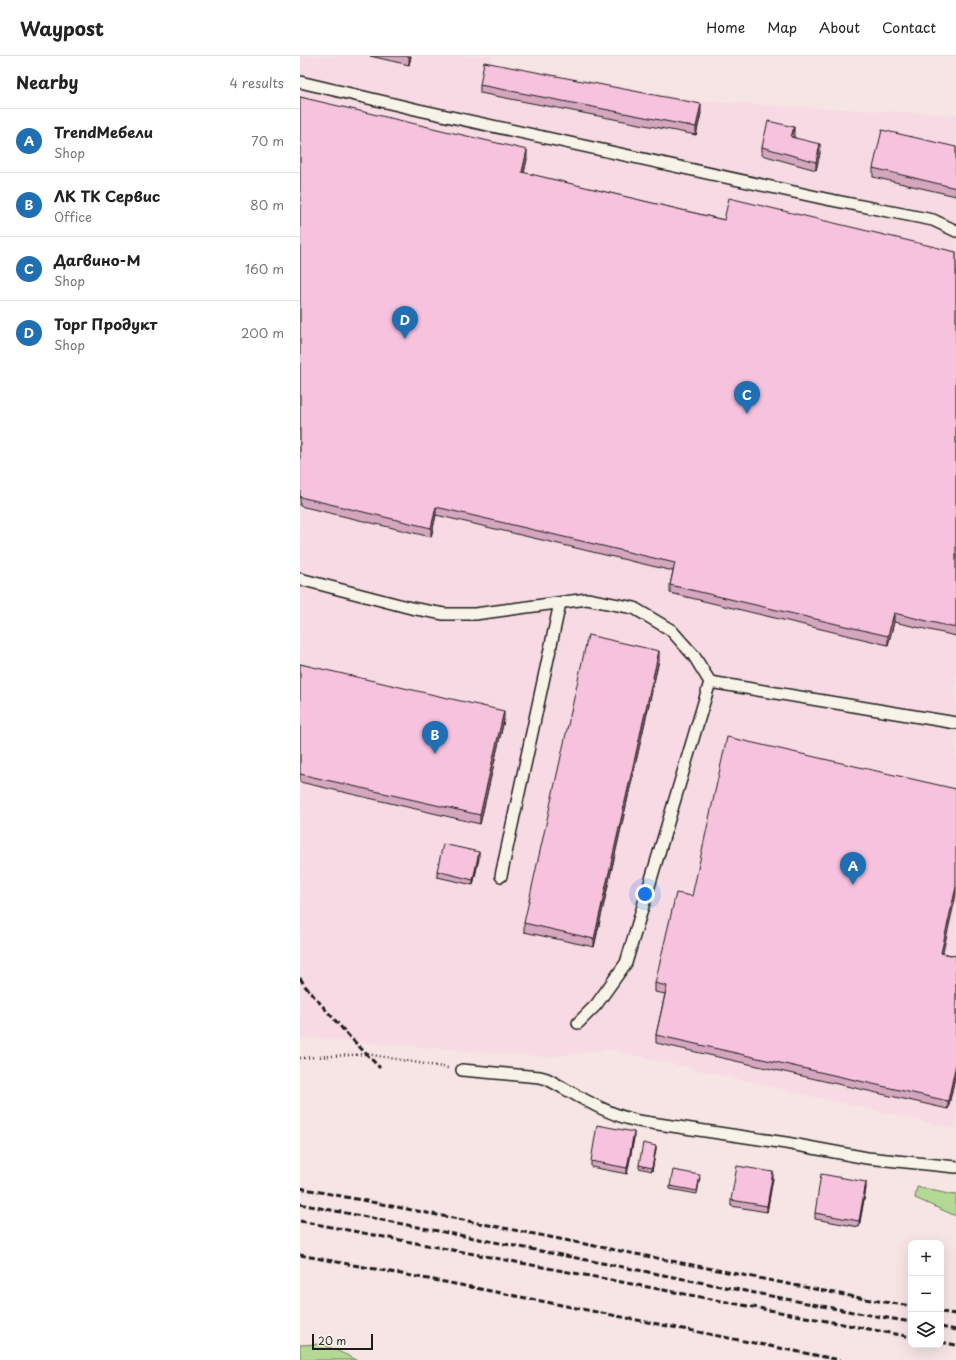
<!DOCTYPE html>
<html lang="en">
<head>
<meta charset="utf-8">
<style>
	:root { --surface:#fff; --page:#f6f6f6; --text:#222; --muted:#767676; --line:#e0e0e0; --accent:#1f6fb2 }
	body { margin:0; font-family:"Playpen Sans",sans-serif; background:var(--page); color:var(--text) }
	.controls { position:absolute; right:12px; bottom:12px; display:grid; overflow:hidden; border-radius:8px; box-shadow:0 4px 16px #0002 }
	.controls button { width:36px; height:36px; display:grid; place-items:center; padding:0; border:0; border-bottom:1px solid var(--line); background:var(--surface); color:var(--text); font:20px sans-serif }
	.scale { position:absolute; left:12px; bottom:10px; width:61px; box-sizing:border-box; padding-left:4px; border:2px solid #1c1c1c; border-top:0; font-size:11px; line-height:14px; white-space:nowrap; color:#1c1c1c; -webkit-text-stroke:3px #f7f3e8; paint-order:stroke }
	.you { position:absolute; left:345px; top:838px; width:14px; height:14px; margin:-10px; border:3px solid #fff; border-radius:50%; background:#1a73e8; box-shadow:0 0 0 6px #1a73e833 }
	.badge { display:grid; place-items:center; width:26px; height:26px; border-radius:50%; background:var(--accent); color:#fff; font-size:13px; font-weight:700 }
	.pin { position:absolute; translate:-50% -33px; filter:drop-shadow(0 1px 2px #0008) }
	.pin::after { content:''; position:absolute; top:21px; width:14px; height:12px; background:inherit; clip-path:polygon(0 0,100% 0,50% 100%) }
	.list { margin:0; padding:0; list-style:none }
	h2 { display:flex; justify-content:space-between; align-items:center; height:52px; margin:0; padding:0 16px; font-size:17px }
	h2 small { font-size:13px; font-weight:400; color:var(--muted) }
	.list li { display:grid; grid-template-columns:26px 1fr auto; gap:12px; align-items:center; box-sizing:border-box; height:64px; padding:0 16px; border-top:1px solid var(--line) }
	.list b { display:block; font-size:15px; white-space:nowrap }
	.list p { margin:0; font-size:13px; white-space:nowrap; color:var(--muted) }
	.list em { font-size:13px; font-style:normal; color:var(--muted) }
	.icon { flex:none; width:22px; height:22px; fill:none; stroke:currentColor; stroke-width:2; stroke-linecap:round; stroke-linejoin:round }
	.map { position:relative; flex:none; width:656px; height:1304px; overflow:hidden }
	header { display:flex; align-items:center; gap:24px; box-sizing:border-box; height:56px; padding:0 20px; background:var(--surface); border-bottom:1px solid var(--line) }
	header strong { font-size:19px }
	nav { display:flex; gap:22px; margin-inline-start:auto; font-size:14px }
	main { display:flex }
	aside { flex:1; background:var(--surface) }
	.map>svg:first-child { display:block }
</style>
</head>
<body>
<header>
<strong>Waypost</strong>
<nav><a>Home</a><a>Map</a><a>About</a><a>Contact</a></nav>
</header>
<main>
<aside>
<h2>Nearby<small>4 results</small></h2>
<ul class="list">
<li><span class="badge">A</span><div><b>TrendМебели</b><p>Shop</p></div><em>70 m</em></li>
<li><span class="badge">B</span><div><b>ЛК ТК Сервис</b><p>Office</p></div><em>80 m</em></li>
<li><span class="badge">C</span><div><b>Дагвино-М</b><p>Shop</p></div><em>160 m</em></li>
<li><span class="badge">D</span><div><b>Торг Продукт</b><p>Shop</p></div><em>200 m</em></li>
</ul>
</aside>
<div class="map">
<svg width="656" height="1304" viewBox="0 0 656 1304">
	<rect width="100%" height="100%" fill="#f7e4e5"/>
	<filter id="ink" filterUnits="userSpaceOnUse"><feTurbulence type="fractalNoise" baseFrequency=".025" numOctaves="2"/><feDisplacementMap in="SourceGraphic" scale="8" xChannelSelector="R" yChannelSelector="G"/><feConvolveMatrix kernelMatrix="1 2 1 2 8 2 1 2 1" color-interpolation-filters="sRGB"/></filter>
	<g filter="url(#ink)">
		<!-- built -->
		<path fill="#f7dae3" d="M0,0H192L193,7L405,46L656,59V1073L308,993L247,1001L0,981Z"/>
		<!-- green -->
		<path fill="#b3d995" stroke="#687a58" d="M617,1131L653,1139L656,1138V1160L615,1142Z
			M23,1288L57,1304H0V1289Z"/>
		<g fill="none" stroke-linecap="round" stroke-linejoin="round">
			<defs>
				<path id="lane" d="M0,26L119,54L526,143L633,164L656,175
					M0,523L111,552L144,558H175L287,543L334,552L371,574L394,600L410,626L326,907L296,949L278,967
					M410,626L656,667
					M201,820L260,547
					M162,1014L240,1021L247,1023C277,1039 305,1058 338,1065L486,1087L567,1102L656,1111"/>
			</defs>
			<!-- lane casing -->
			<use href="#lane" stroke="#1c1c1c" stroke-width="14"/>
			<!-- path -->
			<path stroke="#1c1c1c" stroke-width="2.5" stroke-dasharray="1 3" stroke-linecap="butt" d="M0,1002L67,998L148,1012"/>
			<!-- lane -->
			<use href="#lane" stroke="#f7f3e8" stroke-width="11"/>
			<!-- rail -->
			<path stroke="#1c1c1c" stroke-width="3" stroke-dasharray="6 3" stroke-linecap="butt" d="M0,922L5,930L47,978L80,1012
				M0,1132L565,1243L611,1250
				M0,1148L563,1258L611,1266
				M0,1165L611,1281
				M0,1199L155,1228L540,1304
				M641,1256L656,1258
				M641,1271L656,1274
				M641,1286L656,1289"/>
		</g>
		<!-- wall -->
		<path fill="#d4a7be" stroke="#1c1c1c" d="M70,0H111L109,9Z
			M180,29L401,57L396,79L180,37Z
			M0,41L227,103L224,117L424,164L656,196V580L594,566L588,589L370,537V529L373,515L136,459L131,481L0,450Z
			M494,80V81L520,97L516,114L462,99V91Z
			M656,91V140L573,121V112Z
			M359,604L294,891L224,876V867Z
			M0,608L204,664L180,768L0,726Z
			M179,802L173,829L137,821V815Z
			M643,897L656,900V1016L648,1053L356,987V979L365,938L355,936V927Z
			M334,1082L327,1118L291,1111V1105Z
			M356,1093L352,1115L339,1112V1109Z
			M400,1122L397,1138L370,1133V1130Z
			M473,1122L467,1156L431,1150V1144Z
			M566,1132L559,1171L515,1163V1157Z"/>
		<!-- shaded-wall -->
		<path fill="#ad889b" stroke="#1c1c1c" d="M109,0H111L109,9Z
			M401,48V57L396,79V71Z
			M494,71V80L491,89V81Z
			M520,88V97L516,114V106Z
			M227,94V103L222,125V116Z
			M136,451V459L131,481V472Z
			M594,557V566L588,589V580Z
			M359,595V604L294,891V883Z
			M204,655V664L180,768V759Z
			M179,796V802L173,829V824Z
			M656,831V839L641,905V897Z
			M656,1008V1016L648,1053V1045Z
			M334,1076V1082L327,1118V1112Z
			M356,1090V1093L352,1115V1112Z
			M473,1116V1122L467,1156V1150Z
			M566,1126V1132L559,1171V1165Z"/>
		<!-- building -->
		<path fill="#f7c2dd" stroke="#1c1c1c" d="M184,6L401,48L396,71L180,29Z
			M0,41L227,94L222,116L424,164L429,142L656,196V572L594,557L588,580L370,529L375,507L136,451L131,472L0,441Z
			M468,65L494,71L491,81L520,88L516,106L462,91Z
			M582,74L656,91V132L573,112Z
			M288,579L359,595L294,883L224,867Z
			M0,608L204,655L180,759L0,718Z
			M427,681L656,733V831L641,897L656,900V1008L648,1045L356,979L367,930L355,927L376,837L392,840Z
			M143,788L179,796L173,824L137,815Z
			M297,1069L334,1076L327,1112L291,1105Z
			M343,1087L356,1090L352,1112L339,1109Z
			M437,1110L473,1116L467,1150L431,1144Z
			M373,1114L400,1119L397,1135L370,1130Z
			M521,1118L566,1126L559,1165L515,1157Z"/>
	</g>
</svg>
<div class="controls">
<button>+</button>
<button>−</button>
<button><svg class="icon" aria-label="layers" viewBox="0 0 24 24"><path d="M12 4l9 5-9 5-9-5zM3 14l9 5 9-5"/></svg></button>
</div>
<div class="scale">20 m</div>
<div class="you"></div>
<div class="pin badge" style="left:553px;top:829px">A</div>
<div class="pin badge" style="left:135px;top:698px">B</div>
<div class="pin badge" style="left:447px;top:358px">C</div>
<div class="pin badge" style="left:105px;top:283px">D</div>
</div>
</main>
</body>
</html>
